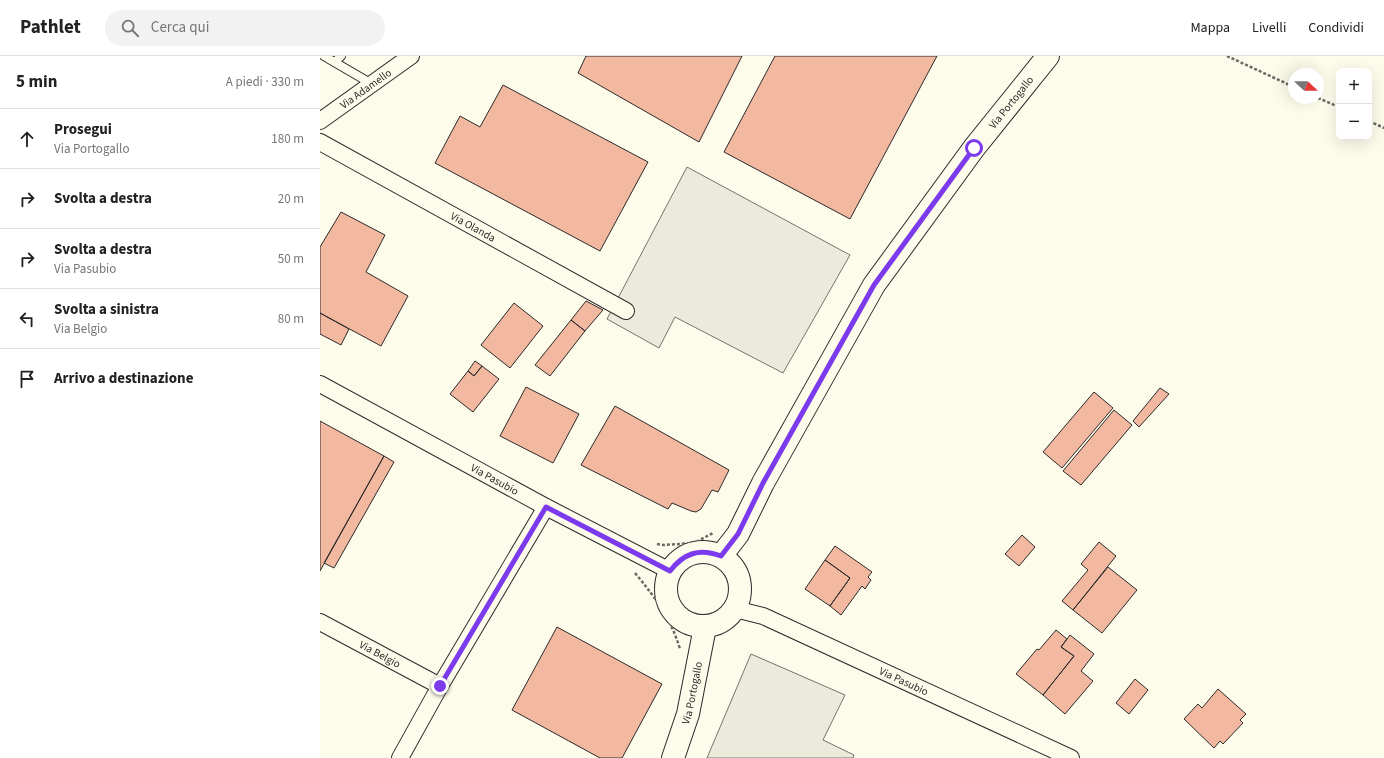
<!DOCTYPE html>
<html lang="it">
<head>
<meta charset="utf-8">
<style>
	:root { --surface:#fff; --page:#f2f2f2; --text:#222; --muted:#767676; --line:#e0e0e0 }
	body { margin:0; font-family:"Source Sans 3",sans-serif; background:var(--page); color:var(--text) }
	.controls { position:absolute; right:12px; top:12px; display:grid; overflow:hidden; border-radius:8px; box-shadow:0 4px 16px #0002 }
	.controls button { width:36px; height:36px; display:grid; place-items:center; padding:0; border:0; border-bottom:1px solid var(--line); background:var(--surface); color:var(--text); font:20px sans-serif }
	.compass { position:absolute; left:968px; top:12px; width:36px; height:36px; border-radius:50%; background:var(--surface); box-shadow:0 4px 16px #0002; rotate:112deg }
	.stop { position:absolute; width:12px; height:12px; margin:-9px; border:3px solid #7c3aed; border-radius:50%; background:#fff }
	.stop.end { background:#7c3aed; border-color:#fff; box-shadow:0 1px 4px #0008 }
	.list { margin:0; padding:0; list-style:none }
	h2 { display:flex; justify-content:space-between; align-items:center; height:52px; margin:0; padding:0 16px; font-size:17px }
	h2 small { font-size:13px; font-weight:400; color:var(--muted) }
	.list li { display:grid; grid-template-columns:26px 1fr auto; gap:12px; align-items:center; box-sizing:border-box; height:60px; padding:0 16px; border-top:1px solid var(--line) }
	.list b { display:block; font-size:15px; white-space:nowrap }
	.list p { margin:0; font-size:13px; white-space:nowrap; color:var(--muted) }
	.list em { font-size:13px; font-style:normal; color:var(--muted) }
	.icon { flex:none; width:22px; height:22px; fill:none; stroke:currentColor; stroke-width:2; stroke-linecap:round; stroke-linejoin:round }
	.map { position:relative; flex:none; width:1064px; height:702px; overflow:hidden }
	header { display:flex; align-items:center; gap:24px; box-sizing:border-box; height:56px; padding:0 20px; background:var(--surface); border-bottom:1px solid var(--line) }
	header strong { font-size:19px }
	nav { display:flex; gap:22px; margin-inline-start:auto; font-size:14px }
	.search { width:280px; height:36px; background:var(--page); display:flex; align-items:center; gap:10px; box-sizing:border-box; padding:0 14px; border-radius:22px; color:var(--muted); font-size:15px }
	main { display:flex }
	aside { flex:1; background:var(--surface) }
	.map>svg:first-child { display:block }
</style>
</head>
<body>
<header>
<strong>Pathlet</strong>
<div class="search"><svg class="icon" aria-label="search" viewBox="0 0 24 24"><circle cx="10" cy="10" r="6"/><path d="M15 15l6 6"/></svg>Cerca qui</div>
<nav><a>Mappa</a><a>Livelli</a><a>Condividi</a></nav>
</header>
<main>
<aside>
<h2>5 min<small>A piedi · 330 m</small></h2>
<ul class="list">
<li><svg class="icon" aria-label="ahead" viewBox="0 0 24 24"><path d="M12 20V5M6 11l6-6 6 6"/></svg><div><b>Prosegui</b><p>Via Portogallo</p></div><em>180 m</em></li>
<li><svg class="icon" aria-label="right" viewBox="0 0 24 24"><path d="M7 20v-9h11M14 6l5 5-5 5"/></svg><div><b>Svolta a destra</b></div><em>20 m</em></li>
<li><svg class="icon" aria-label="right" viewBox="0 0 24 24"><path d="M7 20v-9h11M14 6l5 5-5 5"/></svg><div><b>Svolta a destra</b><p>Via Pasubio</p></div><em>50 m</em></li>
<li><svg class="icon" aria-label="left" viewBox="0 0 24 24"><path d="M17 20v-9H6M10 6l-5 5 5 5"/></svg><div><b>Svolta a sinistra</b><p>Via Belgio</p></div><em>80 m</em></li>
<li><svg class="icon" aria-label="arrive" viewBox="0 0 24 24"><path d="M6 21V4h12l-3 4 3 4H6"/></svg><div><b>Arrivo a destinazione</b></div></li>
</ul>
</aside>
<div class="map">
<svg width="1064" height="702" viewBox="0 0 1064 702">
	<rect width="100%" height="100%" fill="#fdfbea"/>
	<!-- parking -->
	<path fill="#eceadb" stroke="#74746e" d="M367,111L530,199L463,317L355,261L339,292L287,263Z
		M431,598L525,639L503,684L534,699L533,702H387Z"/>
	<!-- building -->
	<path fill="#f2b8a0" stroke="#2b2b2b" d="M266,0H422L379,86L258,17Z
		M455,0H617L530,163L404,96Z
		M183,29L328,106L280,195L115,107L140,60L160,71Z
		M21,156L65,179L46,216L88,240L61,290L0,257V191Z
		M266,245L283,254L265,275L251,264Z
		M194,247L223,270L190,312L161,289Z
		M0,257L29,273L21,289L0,278Z
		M251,264L265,275L230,320L215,309Z
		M155,305L162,310L154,320L148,315Z
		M162,310L179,323L153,356L130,338L148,315L154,320Z
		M206,331L259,358L233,407L180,380Z
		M840,332L849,338L819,371L813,365Z
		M774,336L793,352L742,412L723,396Z
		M295,350L409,414L398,436L392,434L381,453L376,456L371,455L352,447L348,453L261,409Z
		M794,354L812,369L761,429L743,415Z
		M0,365L64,400L0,515Z
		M64,400L74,406L14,512L4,507Z
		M702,479L715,491L699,510L685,498Z
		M779,486L796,500L753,554L742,545L768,514L761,508Z
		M515,490L552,516L548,521L551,524L545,533L542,530L521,559L510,550L530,522L505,504Z
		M505,504L530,522L510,550L485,533Z
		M788,511L817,534L782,577L753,554Z
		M237,571L342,628L302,702H280L192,654Z
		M736,574L747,583L741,591L754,600L723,639L696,618L717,593L719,594Z
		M750,579L774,598L761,615L773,625L745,658L723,639L754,600L741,591Z
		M815,623L828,634L809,658L796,647Z
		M898,633L926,658L920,664L923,667L903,688L900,685L894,692L864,663L878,648L882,652Z"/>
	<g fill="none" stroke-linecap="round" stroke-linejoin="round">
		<defs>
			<path id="service" d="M4,0L52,28
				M15,6L21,0"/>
			<g id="minor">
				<path id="s1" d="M0,65L91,0"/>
				<path id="s2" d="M0,86L306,255"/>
				<path id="s3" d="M0,328L226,451L350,515"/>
				<path id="s4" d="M415,553L443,560L751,702"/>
				<path id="s5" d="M0,566L120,630"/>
				<path d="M80,702L120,630L226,451"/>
			</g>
			<g id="secondary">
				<circle cx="383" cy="533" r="37"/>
				<path id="s6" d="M401,500L418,478L443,427L554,229L654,92L728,0"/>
				<path id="s7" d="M353,702L368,658L385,571"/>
			</g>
		</defs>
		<!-- service casing -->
		<use href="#service" stroke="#2b2b2b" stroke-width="10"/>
		<!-- minor casing -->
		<use href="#minor" stroke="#2b2b2b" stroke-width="18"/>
		<!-- secondary casing -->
		<use href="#secondary" stroke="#2b2b2b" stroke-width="24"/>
		<!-- path -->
		<path stroke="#6a6964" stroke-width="2.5" stroke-dasharray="3 2" stroke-linecap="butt" d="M907,0L974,31
			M998,42L1019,51
			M1049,65L1064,72
			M337,488L344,489L374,487L393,477
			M315,517C335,541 351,563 360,593"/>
		<!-- service -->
		<use href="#service" stroke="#fdfbea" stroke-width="8"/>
		<!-- minor -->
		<use href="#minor" stroke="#fdfbea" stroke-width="16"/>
		<!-- secondary -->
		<use href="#secondary" stroke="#fdfbea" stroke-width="22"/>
	</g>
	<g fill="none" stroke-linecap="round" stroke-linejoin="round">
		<!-- route -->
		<path stroke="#7c3aed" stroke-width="5" d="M120,630L226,451L350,515C364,497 379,492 401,500L418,478L443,427L554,229L654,92"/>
	</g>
	<g text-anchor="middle" stroke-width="3" stroke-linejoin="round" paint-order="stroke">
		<!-- street labels -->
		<g font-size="11" fill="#2b2b2b" stroke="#fdfbea">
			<text dy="4" stroke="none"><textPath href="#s1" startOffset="56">Via Adamello</textPath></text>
			<text dy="4" stroke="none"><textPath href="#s6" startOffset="540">Via Portogallo</textPath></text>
			<text dy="4" stroke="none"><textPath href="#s2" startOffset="175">Via Olanda</textPath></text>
			<text dy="4" stroke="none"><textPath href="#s3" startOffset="199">Via Pasubio</textPath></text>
			<text dy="4" stroke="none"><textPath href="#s5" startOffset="68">Via Belgio</textPath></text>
			<text dy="4" stroke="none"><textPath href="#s4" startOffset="184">Via Pasubio</textPath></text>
			<text dy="4" stroke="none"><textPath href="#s7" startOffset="68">Via Portogallo</textPath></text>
		</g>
	</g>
</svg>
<div class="controls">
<button>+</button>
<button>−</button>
</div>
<svg class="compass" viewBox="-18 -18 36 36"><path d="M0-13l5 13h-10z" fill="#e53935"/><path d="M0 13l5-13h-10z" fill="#767676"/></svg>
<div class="stop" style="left:654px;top:92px"></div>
<div class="stop end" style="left:120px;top:630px"></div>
</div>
</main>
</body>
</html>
